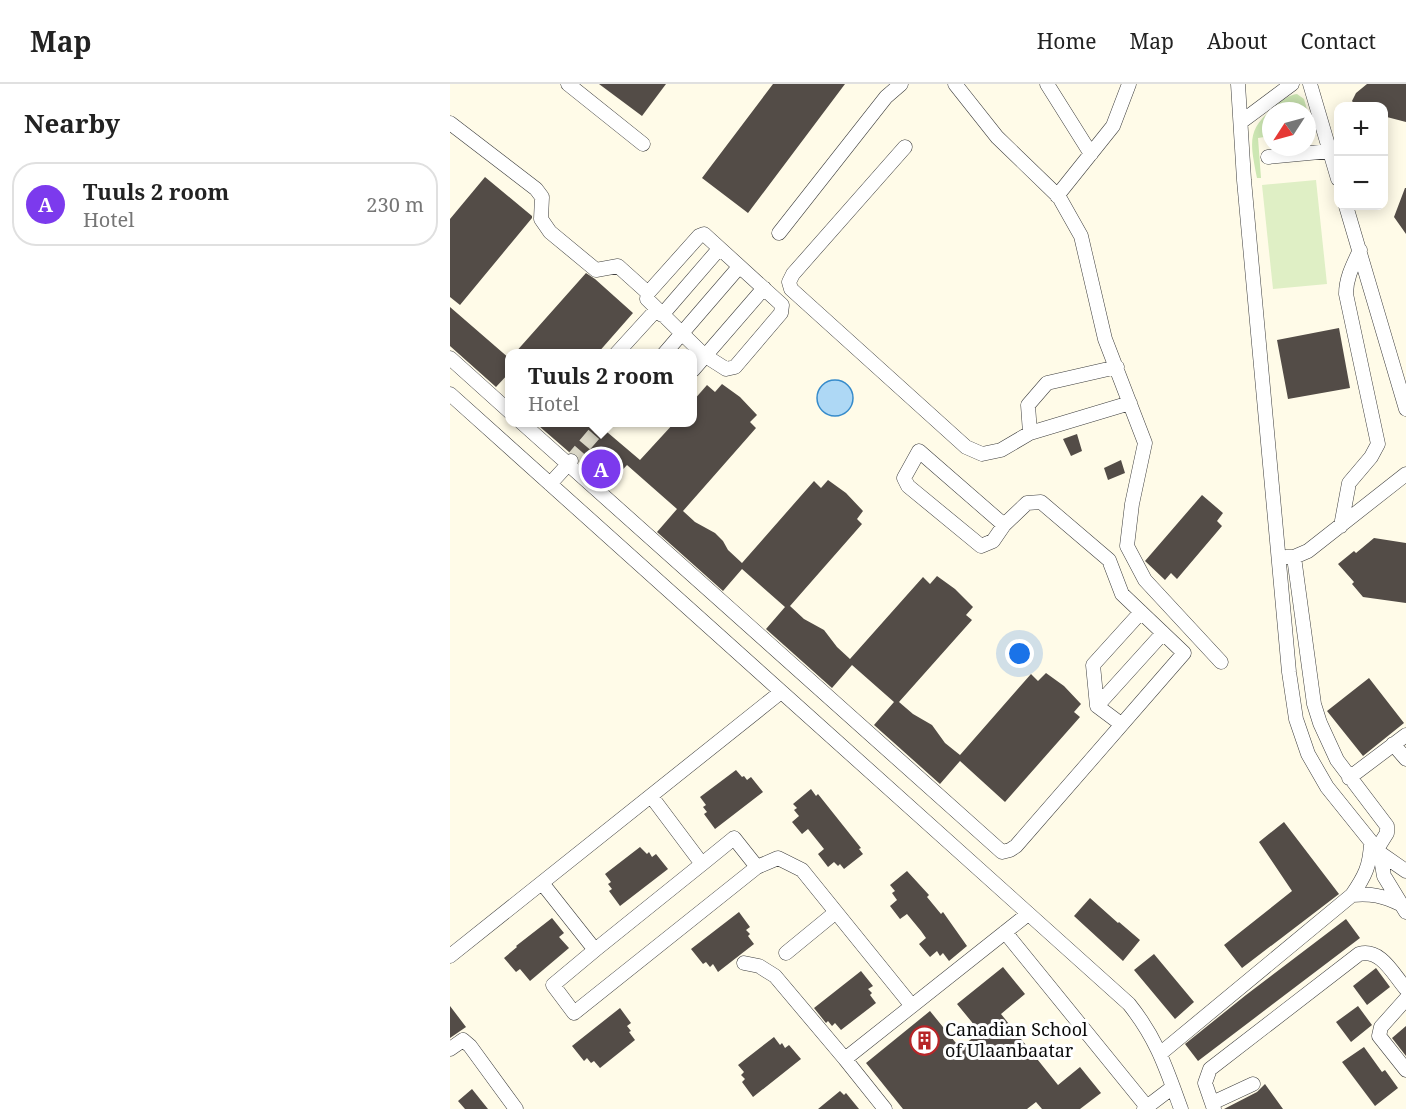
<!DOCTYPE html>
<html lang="en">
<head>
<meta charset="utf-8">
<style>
	:root { --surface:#fff; --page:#f6f6f6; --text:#222; --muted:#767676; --line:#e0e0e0; --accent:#7c3aed }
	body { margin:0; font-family:"Noto Serif",serif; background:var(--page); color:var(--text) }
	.controls { position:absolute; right:18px; top:18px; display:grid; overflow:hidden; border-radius:12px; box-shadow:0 3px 15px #0003 }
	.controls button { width:54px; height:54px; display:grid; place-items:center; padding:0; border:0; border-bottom:2px solid var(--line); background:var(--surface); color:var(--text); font:30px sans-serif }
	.compass { position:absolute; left:812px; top:18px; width:54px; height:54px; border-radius:50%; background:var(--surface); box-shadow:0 3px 15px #0003; rotate:234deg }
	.you { position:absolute; left:570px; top:570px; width:21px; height:21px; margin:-15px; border:4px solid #fff; border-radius:50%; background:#1a73e8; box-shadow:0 0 0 9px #1a73e833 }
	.badge { display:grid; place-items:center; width:39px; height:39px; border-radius:50%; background:var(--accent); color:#fff; font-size:20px; font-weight:700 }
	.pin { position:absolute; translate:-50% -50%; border:3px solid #fff; box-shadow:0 2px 6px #0006 }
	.popup { position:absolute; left:55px; top:265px; width:192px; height:78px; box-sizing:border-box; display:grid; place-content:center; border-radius:12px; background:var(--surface); filter:drop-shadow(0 2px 4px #0005); font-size:20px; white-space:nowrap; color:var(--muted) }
	.popup b { font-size:22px; color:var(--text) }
	.popup::after { content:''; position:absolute; left:50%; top:100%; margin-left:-12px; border:12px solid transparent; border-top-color:var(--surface) }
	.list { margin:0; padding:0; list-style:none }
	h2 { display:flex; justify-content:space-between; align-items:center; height:78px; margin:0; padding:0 24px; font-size:26px }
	h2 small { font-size:20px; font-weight:400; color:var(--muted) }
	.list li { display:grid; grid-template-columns:39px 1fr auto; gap:18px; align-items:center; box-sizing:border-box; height:84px; margin:0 12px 12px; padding:0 12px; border:2px solid var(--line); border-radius:24px }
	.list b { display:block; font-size:22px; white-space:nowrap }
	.list p { margin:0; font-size:20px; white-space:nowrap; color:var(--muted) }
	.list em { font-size:20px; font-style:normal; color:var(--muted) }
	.map { position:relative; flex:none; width:956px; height:1025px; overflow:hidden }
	header { display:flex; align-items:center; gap:36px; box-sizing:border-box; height:84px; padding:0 30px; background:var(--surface); border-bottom:2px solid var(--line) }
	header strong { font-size:28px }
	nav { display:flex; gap:33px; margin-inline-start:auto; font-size:21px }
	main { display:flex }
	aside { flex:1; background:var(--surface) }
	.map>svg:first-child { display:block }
</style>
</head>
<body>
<header>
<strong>Map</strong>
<nav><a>Home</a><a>Map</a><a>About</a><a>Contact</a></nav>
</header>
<main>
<aside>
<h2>Nearby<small></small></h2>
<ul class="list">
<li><span class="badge">A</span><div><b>Tuuls 2 room</b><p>Hotel</p></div><em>230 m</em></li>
</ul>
</aside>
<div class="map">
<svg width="956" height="1025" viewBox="0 0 956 1025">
	<rect width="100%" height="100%" fill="#fffbe8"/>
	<!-- green -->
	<path fill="#cde7b3" d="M847,10L854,15L863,47L857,49V27H821V52L808,54L811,94H807C800,58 796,45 827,21C833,16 839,11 847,10Z"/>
	<!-- pitch -->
	<path fill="#dfefc5" d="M866,96L877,200L823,205L812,101Z"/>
	<!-- water -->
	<path fill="#aed8f5" stroke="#368bcb" stroke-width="1.5" d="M367 314a18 18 0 1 1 36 0a18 18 0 1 1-36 0Z"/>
	<!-- building -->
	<path fill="#534c47" d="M149,0H216L192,32Z
		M323,0H395L298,129L252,94Z
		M917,0H956V38L933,32V22H906L902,17L906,9Z
		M35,93L82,132V134L10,221L0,213V135Z
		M955,104H956V150L944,133Z
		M136,189L145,195L183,229L147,270H64Z
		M0,223L60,275V288L46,303L0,262Z
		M889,244L900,304L838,315L827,256Z
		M272,300L290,313L307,331L300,338L306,344L233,427L245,438L265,449L273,457L278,466L292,479L364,397L371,404L378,396L396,409L413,427L407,435L412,440L340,522L354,535L374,546L387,563L400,575L473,493L480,500L487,492L505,505L523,523L516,531L522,536L449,618L463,630L482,641L495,659L510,671L581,590L588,597L596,589L614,602L631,620L624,628L630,633L555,718L510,677L490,700L424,641L444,618L402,581L382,604L316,545L335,523L292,485L273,507L207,448L227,425L177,381L157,403L130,378L127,370L119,368L89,342L92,339H143V345L145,349L151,351L157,348L190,376L224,339H243V317L257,301L265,308Z
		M627,350L632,367L621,372L613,355Z
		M671,376L675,389L658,396L654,384Z
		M752,411L773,429L767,437L772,442L727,495L721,489L715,496L695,477Z
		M924,454L956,459V519L913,513L902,500L904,498L888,480L904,467L906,469Z
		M919,594L954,639L913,672L877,627Z
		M286,686L292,693L294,692L297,696L301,693L313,708L265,745L254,730L257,728L253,723L256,721L250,713Z
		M361,705L366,712L368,710L411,764L409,765L413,770L394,785L390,780L388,782L384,778L378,783L368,770L374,765L358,745L352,750L342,738L349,732L344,726L347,724L343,720Z
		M834,738L889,810L792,884L774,861L842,807L809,758Z
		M190,763L197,770L199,768L202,773L206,770L218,785L170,822L159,807L162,805L158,800L161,798L155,790Z
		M457,787L479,811L477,813L491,830L493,828L517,862L499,877L493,869L490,872L487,867L480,873L469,860L476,854L471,847L457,830L450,835L440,822L447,816L442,809L445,807L440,801Z
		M640,814L668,839L669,838L690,856L673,877L624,832Z
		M289,828L300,843L296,846L300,850L298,852L304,860L268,888L263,880L260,883L256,878L253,880L241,865Z
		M102,834L114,849L109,853L119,864L80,897L70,885L66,888L54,874L67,863L66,862Z
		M896,835L910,854L748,977L735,960L796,911Z
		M704,870L744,918L725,935L684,886Z
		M553,883L575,910L551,930L608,1001L630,983L651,1009L630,1025H592L586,1018L577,1025H453L416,979L480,927L510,964L530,948L507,920Z
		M926,884L940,903L917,921L903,902Z
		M411,887L423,902L418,905L422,909L420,911L426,919L391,946L385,939L382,942L378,937L376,939L364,924Z
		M0,922L16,943L0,954Z
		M908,922L922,941L901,958L886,938Z
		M170,924L181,939L177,942L181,947L179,948L185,956L150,984L144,977L141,979L137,974L134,977L122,962Z
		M956,942V972L942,954Z
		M324,953L330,961L332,959L335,964L339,961L351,975L303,1013L292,998L295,995L291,991L294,988L288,981Z
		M914,963L932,988L935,986L948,1004L925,1022L892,978Z
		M815,1000L833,1025H774L807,1008Z
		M22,1005L38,1025H15L8,1017Z
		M390,1007L394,1011L396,1009L409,1025H368Z"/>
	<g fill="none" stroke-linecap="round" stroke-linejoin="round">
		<!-- minor-tunnel -->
		<path stroke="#dad7c7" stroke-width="14" stroke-dasharray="14 7" stroke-linecap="butt" d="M121,377L151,342"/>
		<defs>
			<path id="minor" d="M118,0L193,60
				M505,0L547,53L609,113L631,152L655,255L695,359L682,420L677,462L695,496L771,578
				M597,0L641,70
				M788,0L794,96L839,588L846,635L858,670L877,703L930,769L956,787
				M860,0L888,95
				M791,38L842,0
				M0,39L86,105L92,113L91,135L100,148L146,186L168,182L198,209
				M455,63L343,190L339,198L341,205L516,363L532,370L551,366L580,349L680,319
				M818,73L880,67
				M607,112L663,42L679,0
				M896,122L956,325
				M329,149L436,13L451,0
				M254,150L332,221L331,229L285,283L276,285L254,271L197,215L198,209L249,152Z
				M212,231L269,165
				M166,270L207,225
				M214,270L289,183
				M0,274L60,328
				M243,286L314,204
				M0,310L679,920C707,955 716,984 731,1025
				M71,338L552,768L560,766L566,762L734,569L672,510L659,476L591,418L577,419L554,441L469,367L454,394L458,402L531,462L543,457L554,441
				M151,342L154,338
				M580,349L578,321L597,299L667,283
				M100,400L121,377
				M891,442L899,399L921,373L928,360L896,210C896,194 903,181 910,166
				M836,473H844L858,467L956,390
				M844,473L864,620L870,639L887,676L937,742V749L927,765
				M647,622L713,549
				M671,640L647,622L643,581L691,528
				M943,660L956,675
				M899,694L956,651
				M930,769L934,792L956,828
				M307,783L328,774L352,786L462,922
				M92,799L145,866L103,901L124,929L307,783L284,754L252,780L201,712
				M902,811C921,809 933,812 950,820
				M555,848L697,1023
				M145,866L252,780
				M336,869L386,828
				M0,872L331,608
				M294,879L309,882L325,892L395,975
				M956,915L931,943L929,952L956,986
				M0,965L13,956L20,962L66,1025
				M711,969L902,811C915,792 920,782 921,759
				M762,1019L803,1000
				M435,1025L395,975L578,830
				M694,1025L723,1003
				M764,1025L755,999L760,985L909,870C931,864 943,890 956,905"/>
		</defs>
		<!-- minor casing -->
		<use href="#minor" stroke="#3d3d3d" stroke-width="15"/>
		<!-- minor -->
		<use href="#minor" stroke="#fff" stroke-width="14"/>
	</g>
	<!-- icons -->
	<defs>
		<symbol id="building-ring" viewBox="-11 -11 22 22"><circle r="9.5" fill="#fff" stroke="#b72528" stroke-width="1.5"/><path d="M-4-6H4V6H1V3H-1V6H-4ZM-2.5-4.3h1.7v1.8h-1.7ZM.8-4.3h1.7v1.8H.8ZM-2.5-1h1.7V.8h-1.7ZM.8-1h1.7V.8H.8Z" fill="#b72528"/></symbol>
	</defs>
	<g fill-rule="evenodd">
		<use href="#building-ring" x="458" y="940" width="33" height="33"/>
	</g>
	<g text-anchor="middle" stroke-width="6" stroke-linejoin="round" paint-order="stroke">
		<!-- poi labels -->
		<g font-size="18" fill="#0a0a0a" stroke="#fff" text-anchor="start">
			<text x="495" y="952">Canadian School<tspan x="495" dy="21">of Ulaanbaatar</tspan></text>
		</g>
	</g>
</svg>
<div class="controls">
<button>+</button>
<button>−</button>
</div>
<svg class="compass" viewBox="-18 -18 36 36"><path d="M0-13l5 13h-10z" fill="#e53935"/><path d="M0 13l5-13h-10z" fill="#767676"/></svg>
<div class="you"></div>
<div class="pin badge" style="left:151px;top:385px">A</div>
<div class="popup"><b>Tuuls 2 room</b>Hotel</div>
</div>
</main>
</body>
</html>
